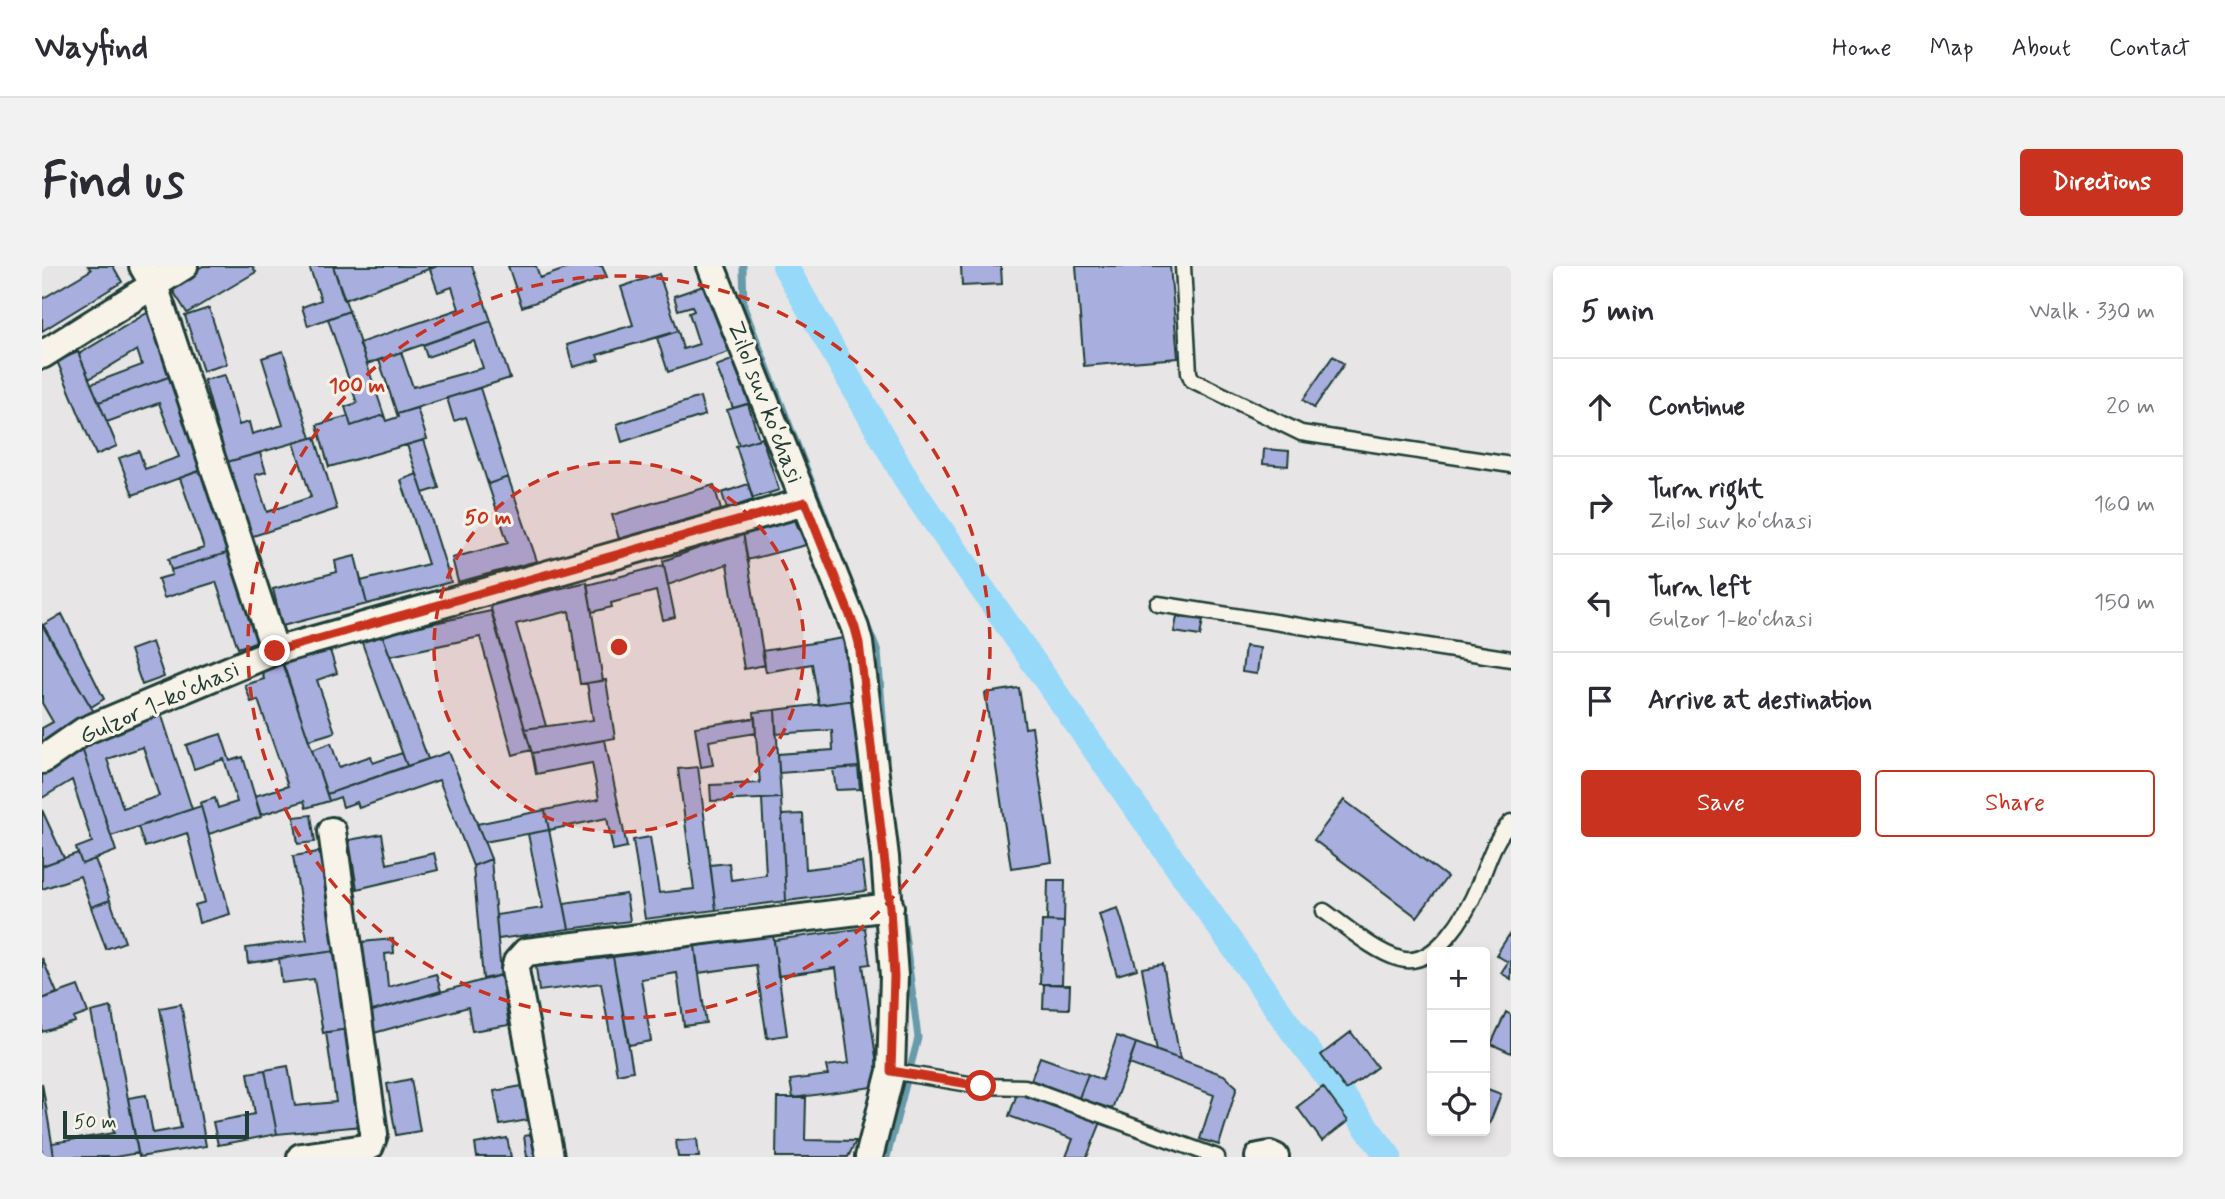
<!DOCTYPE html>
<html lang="en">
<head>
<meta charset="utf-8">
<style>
	:root { --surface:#fff; --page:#f2f2f3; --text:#2b2b33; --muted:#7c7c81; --line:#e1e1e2; --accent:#c8321e }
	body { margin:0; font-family:Mynerve,sans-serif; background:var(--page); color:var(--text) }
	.controls { position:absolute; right:21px; bottom:21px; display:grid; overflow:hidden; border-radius:7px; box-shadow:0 4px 10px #0003 }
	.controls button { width:63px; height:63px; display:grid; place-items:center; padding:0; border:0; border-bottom:2px solid var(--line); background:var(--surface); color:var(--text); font:35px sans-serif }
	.scale { position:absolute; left:21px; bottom:18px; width:186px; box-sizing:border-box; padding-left:7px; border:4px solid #1f3d34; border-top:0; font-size:19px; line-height:24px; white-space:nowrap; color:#1f3d34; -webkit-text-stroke:5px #f7f3e8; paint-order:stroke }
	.stop { position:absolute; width:21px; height:21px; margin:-16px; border:5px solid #c8321e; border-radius:50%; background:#fff }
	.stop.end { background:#c8321e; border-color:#fff; box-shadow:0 2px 7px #0008 }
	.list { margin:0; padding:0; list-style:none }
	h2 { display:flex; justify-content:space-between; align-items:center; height:91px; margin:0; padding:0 28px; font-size:30px }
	h2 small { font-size:23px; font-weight:400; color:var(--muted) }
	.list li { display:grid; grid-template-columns:46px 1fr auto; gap:21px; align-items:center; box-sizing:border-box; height:98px; padding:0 28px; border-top:2px solid var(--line) }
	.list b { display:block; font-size:26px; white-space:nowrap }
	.list p { margin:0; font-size:23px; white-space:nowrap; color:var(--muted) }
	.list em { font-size:23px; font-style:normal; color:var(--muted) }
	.actions { display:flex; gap:14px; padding:21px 28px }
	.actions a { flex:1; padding:16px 0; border:2px solid var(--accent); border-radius:7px; text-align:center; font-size:24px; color:var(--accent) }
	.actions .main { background:var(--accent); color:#fff }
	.icon { flex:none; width:38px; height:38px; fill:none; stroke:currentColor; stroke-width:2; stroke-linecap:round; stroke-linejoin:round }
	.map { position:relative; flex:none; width:1469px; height:891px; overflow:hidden; border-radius:7px }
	header { display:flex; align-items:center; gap:42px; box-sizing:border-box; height:98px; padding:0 35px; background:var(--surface); border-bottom:2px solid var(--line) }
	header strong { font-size:33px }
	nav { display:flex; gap:38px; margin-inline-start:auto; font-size:24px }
	.intro { display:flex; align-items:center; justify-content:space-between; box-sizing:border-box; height:168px; padding:0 42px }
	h1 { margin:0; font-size:49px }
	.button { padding:18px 32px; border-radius:7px; background:var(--accent); color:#fff; font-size:24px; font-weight:700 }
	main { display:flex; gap:42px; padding:0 42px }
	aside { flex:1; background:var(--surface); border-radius:7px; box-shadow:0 4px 10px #0003 }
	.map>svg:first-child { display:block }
</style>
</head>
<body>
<header>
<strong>Wayfind</strong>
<nav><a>Home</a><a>Map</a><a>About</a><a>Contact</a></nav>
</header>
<div class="intro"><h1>Find us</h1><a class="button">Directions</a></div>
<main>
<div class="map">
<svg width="1469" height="891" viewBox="0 0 1469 891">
	<rect width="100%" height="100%" fill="#e7e5e6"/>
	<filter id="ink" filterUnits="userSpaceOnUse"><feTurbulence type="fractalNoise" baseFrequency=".0143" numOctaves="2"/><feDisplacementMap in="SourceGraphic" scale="14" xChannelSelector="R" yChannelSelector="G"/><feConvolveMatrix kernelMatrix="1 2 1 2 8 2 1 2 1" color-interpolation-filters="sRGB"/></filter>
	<g filter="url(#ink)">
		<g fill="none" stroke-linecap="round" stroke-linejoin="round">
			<!-- stream -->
			<path stroke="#679baa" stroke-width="7" d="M701,0L702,41L789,266
				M825,359L836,386L844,492
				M845,891L876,772L859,636"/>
			<!-- canal -->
			<path stroke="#97d9f9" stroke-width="26" d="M743,0L868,220L1250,764L1347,891"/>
		</g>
		<!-- building -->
		<path fill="#a8aede" stroke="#1f3d34" stroke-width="2" fill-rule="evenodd" d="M46,0H71L80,16L0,65V33L49,4Z
			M161,0H210L214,6L145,47L128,20Z
			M267,0H291L307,45L266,60L260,41L279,34Z
			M291,0H395L302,34Z
			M395,0H430L449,55L325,98L317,77L417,43L410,21L396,26L388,3Z
			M466,0H494L498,12L532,0H560L565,11L480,41Z
			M919,0H959L960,18L920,20Z
			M1034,0H1128L1136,92L1042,100Z
			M617,8L636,65L555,89L557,94L531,101L525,79L591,59L579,21Z
			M664,19L690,85L626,106L615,72L636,65L641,83L657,78L647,47L652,45L650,40L636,44L632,30Z
			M167,42L185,98L161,105L143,50Z
			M110,44L132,109L57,136L49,118L100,99L95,84L47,113L37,88Z
			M307,45L342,149L309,160L303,141L315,137L286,53Z
			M449,55L468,112L355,148L337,94L359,86L371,121L441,102L432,75L385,91L381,79Z
			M241,85L269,172L185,196L162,114L183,109L197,159L207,156L210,168L241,159L220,92Z
			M36,86L75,180L54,189L15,95Z
			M1291,90L1302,98L1272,142L1261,134Z
			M692,93L708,137L691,142L674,100Z
			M132,109L165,202L91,229L77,192L97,185L103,203L137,191L117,137L65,156L57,136Z
			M438,122L466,211L446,218L424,151L412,155L405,132Z
			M658,131L663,149L580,176L575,158Z
			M706,138L717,173L697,179L685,144Z
			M375,142L385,173L287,201L275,159L306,150L309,160L342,149L344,155L356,151L355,148Z
			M273,171L295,243L208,271L185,196L218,187L224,206L213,209L225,246L269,231L252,177Z
			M720,172L737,224L711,232L694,180Z
			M382,174L397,222L381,227L365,179Z
			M1222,183L1247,185L1246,200L1221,198Z
			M163,203L191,285L129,304L126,293L162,282L138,212Z
			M375,208L409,316L325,338L319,315L386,298L359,214Z
			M466,211L495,295L416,316L410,292L466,277L446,218Z
			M706,218L711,234L685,243L680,227Z
			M672,219L679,244L577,273L570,249Z
			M752,252L764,279L705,294L701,266Z
			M701,266L723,399L702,403L685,298L626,319L621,295Z
			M191,285L221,373L196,382L174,316L122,332L116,313L130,309L129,304Z
			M313,290L325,338L240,360L231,323L295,306L293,295Z
			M622,299L633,351L621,354L614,325L569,337L570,341L550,346L545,319Z
			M545,316L561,415L538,418L527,345L474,358L504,460L483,463L448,339Z
			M449,345L489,484L471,489L438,371L348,390L340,368Z
			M20,348L62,433L49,441L1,359Z
			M1135,351L1161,354L1158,370L1132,366Z
			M0,359L55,451L0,483V462L11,456L0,437Z
			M340,368L386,493L365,500L319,374Z
			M802,372L814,434L777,439L770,398L724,406L720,385Z
			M110,376L122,411L100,419L88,384Z
			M1203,380L1218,382L1215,408L1200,406Z
			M287,381L295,407L275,414L293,466L267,474L240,397Z
			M239,391L287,535L264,542L262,535L219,549L213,530L246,520L216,434L209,436L203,419L222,413L218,399Z
			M564,414L573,472L490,487L483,463L551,454L545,417Z
			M977,422L983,462L990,461L1010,596L969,602L943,427Z
			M814,434L820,501L737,507L736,488L791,484L790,464L734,468L733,444Z
			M118,444L150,543L69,570L38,476ZM101,481L117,530L81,542L65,493Z
			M733,444L739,532L669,535L668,519L718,517L712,446Z
			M713,452L714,467L667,475L671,499L659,501L653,461Z
			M179,468L188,495L201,491L219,551L167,568L158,537L173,532L176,542L195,536L182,493L152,503L144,479Z
			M563,474L585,581L571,584L565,552L507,564L503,544L557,533L550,497L494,508L490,487Z
			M289,477L297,501L329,490L331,497L360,487L365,500L285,528L270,484Z
			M39,479L74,585L40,598L34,582L50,576L30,514L0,532V503Z
			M407,486L449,593L431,600L397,514L317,542L315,536L301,541L298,531L287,535L285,528Z
			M656,501L674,644L603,653L591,574L608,571L617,627L652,623L636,503Z
			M816,501L818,523L794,524L791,503Z
			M739,532L744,635L674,644L668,599L687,597L689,614L724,609L720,533Z
			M1302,534L1405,611L1375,651L1272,574Z
			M159,540L188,648L157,657L153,639L163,636L145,567L103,581L96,561Z
			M0,544L22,592L0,600Z
			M503,544L507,564L442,576L435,558Z
			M761,548L764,603L820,596L824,625L744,635L740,549Z
			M269,549L273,576L256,578L252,551Z
			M507,564L527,663L456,673L454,649L501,642L486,568Z
			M340,568L345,598L392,587L396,604L315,623L307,574Z
			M277,586L294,685L206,697L204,682L265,674L251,590Z
			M36,587L40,598L53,593L68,634L49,641L38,610L0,623V600Z
			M449,593L459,709L441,713L431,600Z
			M1006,614H1023L1022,656L1005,655Z
			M584,628L588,655L527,663L522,637Z
			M68,634L83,676L64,683L49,641Z
			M1076,642L1095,703L1075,709L1057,648Z
			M1000,655L1022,656L1020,718H998Z
			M823,662L828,698L821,699L838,820L751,832L748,814L786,809L784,800L807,797L794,702L736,710L732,674Z
			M1469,666V713L1459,707L1466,696L1454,689Z
			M731,669L745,769L725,772L714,699L656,707L653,680Z
			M351,673L352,687L343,688L346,721L394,708L399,725L327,746L320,676Z
			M653,680L664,757L642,760L635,707L599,713L609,775L587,779L571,691Z
			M294,685L306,763L281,767L272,713L240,717L237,692Z
			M571,691L591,805L575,808L559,717L497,725L494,701Z
			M0,692L15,727L0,733Z
			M1121,698L1138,793L1115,785L1100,702Z
			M459,709L467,759L430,765L426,741L332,767L327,746Z
			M1002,718L1028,719L1027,743L1001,742Z
			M36,720L46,747L32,752L33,756L0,766V733Z
			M139,738L164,880L97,891L86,832L104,829L111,867L139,862L118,742Z
			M69,741L96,887L73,891H12L10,877L72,867L49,746Z
			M1464,746L1469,749V787L1449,778Z
			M306,763L320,860L235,868L223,804L246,800L253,840L294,836L284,766Z
			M1309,766L1335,801L1304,824L1279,789Z
			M1075,770L1094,777L1070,843L1037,832L1046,808L1060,814Z
			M1094,777L1182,809L1195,821L1177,879L1158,873L1172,829L1087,798Z
			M998,791L1046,808L1037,832L989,814Z
			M223,804L235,868L176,879L171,856L213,848L206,807Z
			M369,813L378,865L354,869L345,818Z
			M0,817L10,877L12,891H0Z
			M480,820L486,854L458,859L452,825Z
			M1281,821L1306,855L1280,875L1255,841Z
			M1443,822L1459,828L1444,866L1440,865H1443Z
			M976,825L1059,856L1045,891H1024L1031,873L967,850Z
			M735,832H764L763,874L814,875L806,891H734Z
			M500,867L504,891H485L482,870Z
			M465,872L469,891H435L433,878Z
			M655,873L657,891H636L634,875Z"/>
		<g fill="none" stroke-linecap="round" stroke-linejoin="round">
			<defs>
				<path id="lane" d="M1141,0L1147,107L1150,114L1259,167L1469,199
					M1116,338L1469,393
					M1282,645C1305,661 1331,685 1358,693C1394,703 1426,645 1437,618C1446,596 1452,573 1469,556
					M849,805L939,820L983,821L1175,891"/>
				<path id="street" d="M101,0L112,19L233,385
					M669,0L813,362L817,377L843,591L852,710L849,805L827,891
					M0,89L142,0
					M0,494L42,465L233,385L763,236
					M259,891L323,882L328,880L332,868L290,565
					M508,891L473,704L475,696L484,686L848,641
					M1217,891L1228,889L1233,891"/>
			</defs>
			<!-- lane casing -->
			<use href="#lane" stroke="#1f3d34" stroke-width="19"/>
			<!-- street casing -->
			<use href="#street" stroke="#1f3d34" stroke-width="32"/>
			<!-- lane -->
			<use href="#lane" stroke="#f7f3e8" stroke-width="14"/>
			<!-- street -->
			<use href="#street" stroke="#f7f3e8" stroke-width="26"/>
		</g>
	</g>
	<g fill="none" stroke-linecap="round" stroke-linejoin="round" filter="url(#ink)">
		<!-- route -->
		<path stroke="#c8321e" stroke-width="9" d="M233,385L763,236L813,362L817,377L848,641L852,710L849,805L939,820"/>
	</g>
	<!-- distance rings -->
	<circle cx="577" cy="381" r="185" fill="#c8321e" fill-opacity=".12"/>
	<g fill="none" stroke="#c8321e" stroke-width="3.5" stroke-dasharray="12 9">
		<circle cx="577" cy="381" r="185"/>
		<circle cx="577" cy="381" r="371"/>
	</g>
	<g text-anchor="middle" stroke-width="6" stroke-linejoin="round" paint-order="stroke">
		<!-- street labels -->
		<g font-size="24" fill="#1f3d34" stroke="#f7f3e8">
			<text transform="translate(724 136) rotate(69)" y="8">Zilol suv koʻchasi</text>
			<text transform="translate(117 436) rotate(-24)" y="8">Gulzor 1-koʻchasi</text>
		</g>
	</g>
	<circle cx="577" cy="381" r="10" fill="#c8321e" stroke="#f7f3e8" stroke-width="3.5"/>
	<g font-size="21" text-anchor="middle" font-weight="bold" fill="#c8321e" stroke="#f7f3e8" stroke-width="6" stroke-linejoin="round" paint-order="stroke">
		<text x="315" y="126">100 m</text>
		<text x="446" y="258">50 m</text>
	</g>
</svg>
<div class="controls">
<button>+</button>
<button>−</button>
<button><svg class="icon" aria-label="locate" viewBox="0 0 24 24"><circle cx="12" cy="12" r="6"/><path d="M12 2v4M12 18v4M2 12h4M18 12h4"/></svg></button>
</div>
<div class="scale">50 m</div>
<div class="stop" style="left:939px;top:820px"></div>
<div class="stop end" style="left:233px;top:385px"></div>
</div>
<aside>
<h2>5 min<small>Walk · 330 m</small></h2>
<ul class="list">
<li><svg class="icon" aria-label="ahead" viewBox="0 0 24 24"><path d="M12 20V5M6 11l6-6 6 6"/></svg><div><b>Continue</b></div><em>20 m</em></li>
<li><svg class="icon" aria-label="right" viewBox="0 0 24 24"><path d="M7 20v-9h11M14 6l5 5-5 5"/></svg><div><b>Turn right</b><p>Zilol suv koʻchasi</p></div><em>160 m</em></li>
<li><svg class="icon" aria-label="left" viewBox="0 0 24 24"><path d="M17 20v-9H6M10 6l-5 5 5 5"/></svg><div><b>Turn left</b><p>Gulzor 1-koʻchasi</p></div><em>150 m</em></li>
<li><svg class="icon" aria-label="arrive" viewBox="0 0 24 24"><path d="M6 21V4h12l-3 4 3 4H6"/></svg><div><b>Arrive at destination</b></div></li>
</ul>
<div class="actions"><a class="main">Save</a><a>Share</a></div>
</aside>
</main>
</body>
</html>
